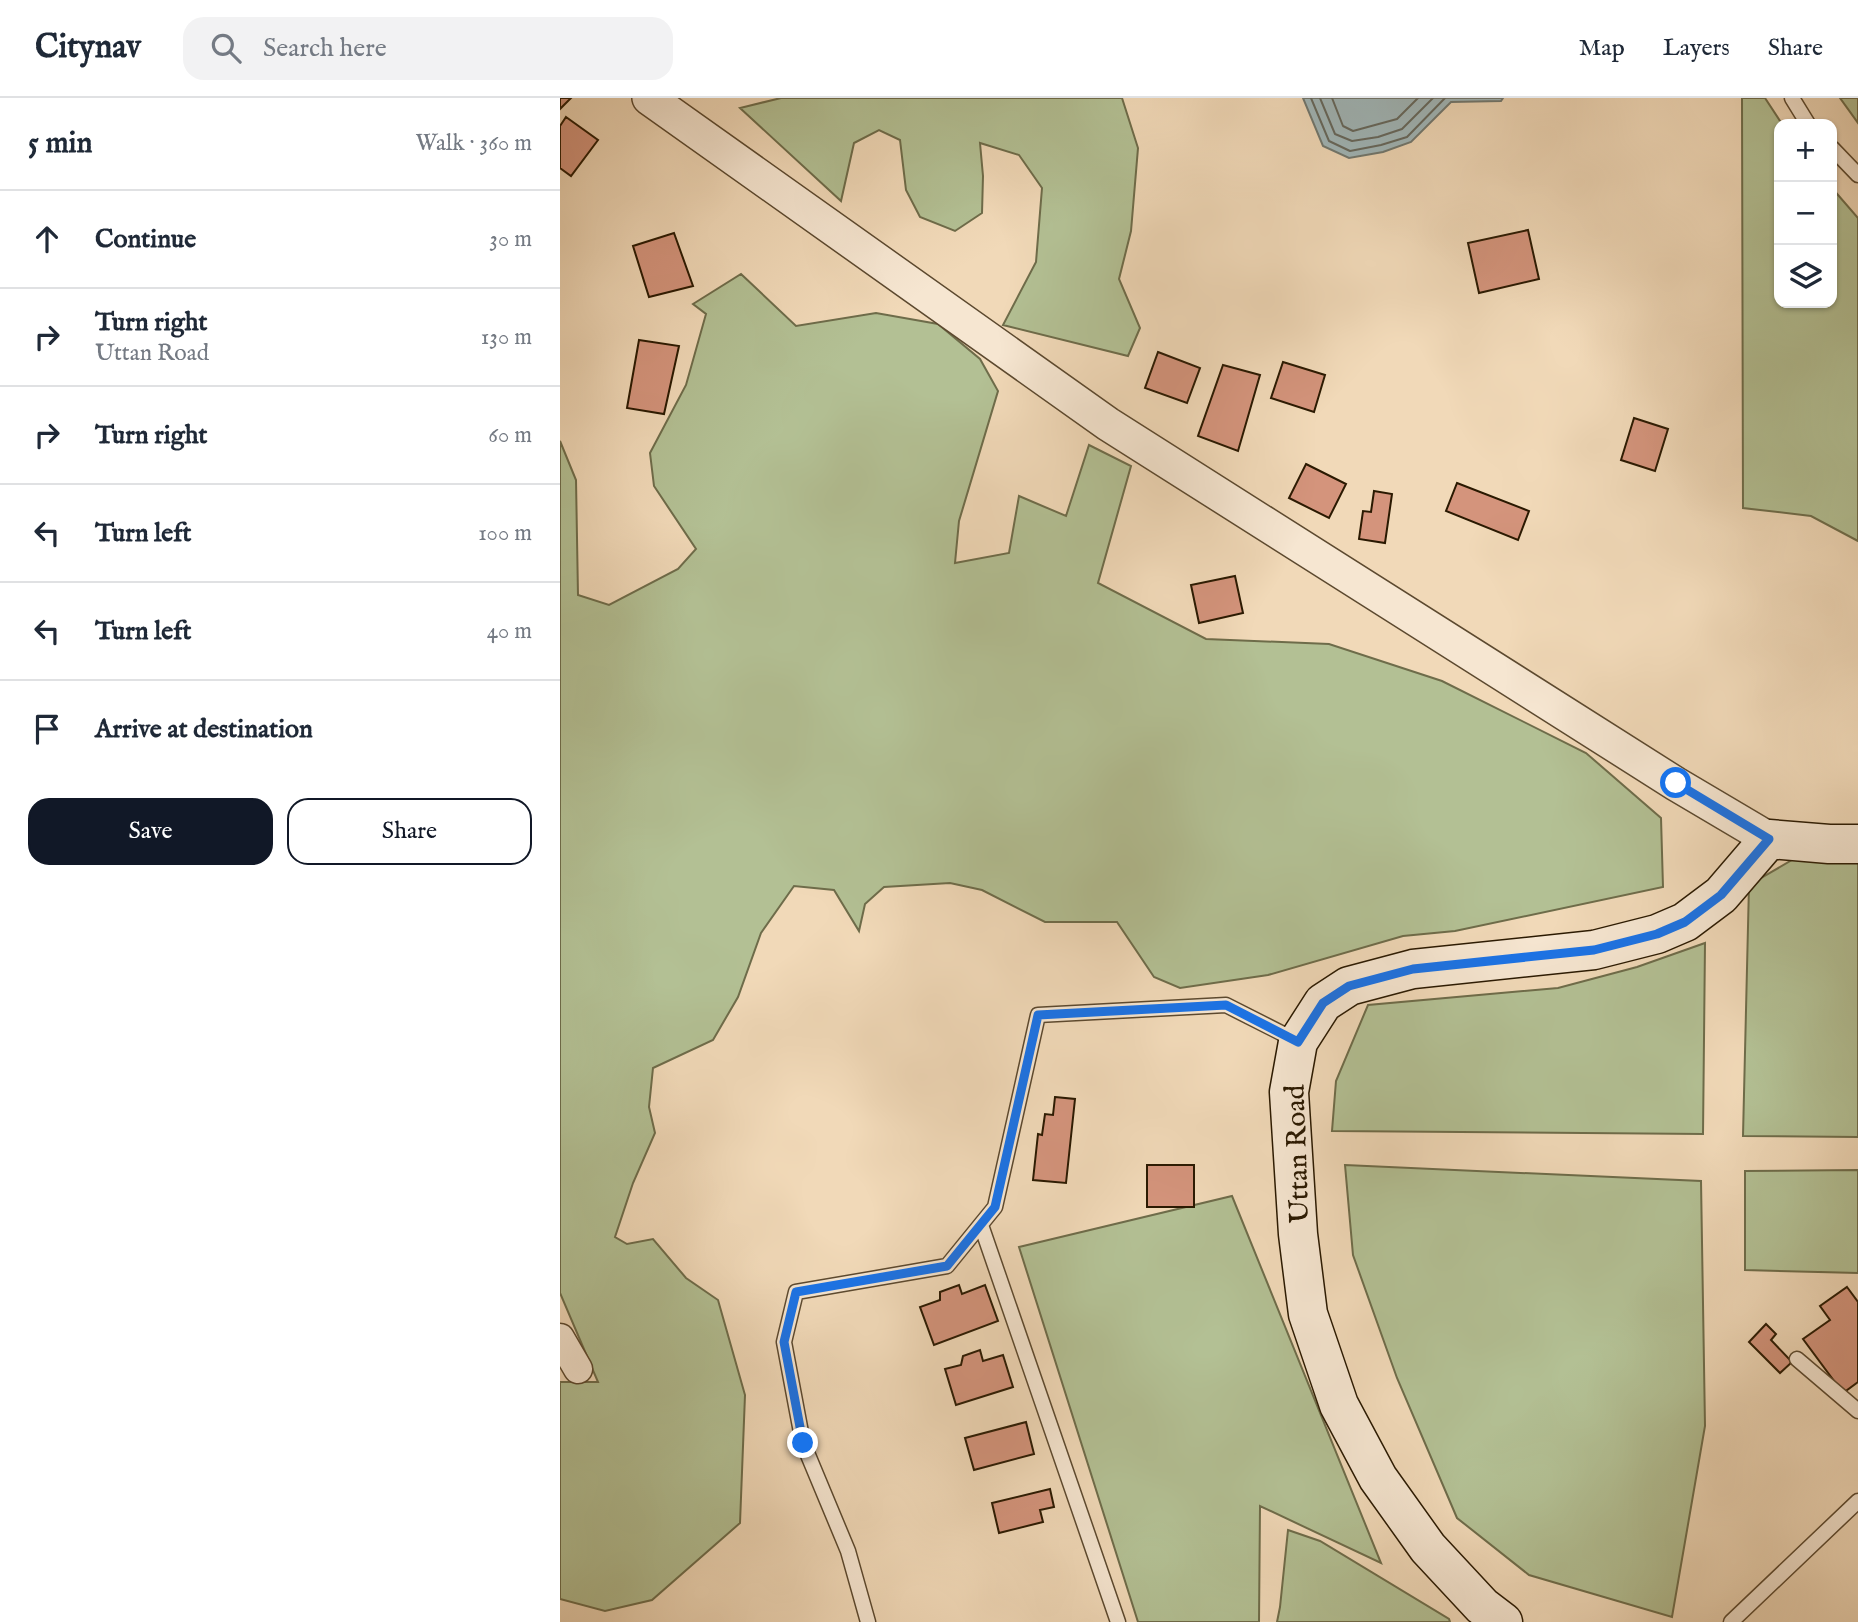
<!DOCTYPE html>
<html lang="en">
<head>
<meta charset="utf-8">
<style>
	:root { --surface:#fff; --page:#f2f2f3; --text:#1f2937; --muted:#747a83; --line:#e0e1e3; --accent:#111827 }
	body { margin:0; font-family:"IM FELL English",serif; background:var(--page); color:var(--text) }
	.controls { position:absolute; right:21px; top:21px; display:grid; overflow:hidden; border-radius:14px; box-shadow:0 2px 5px #0004 }
	.controls button { width:63px; height:63px; display:grid; place-items:center; padding:0; border:0; border-bottom:2px solid var(--line); background:var(--surface); color:var(--text); font:35px sans-serif }
	.stop { position:absolute; width:21px; height:21px; margin:-16px; border:5px solid #1a73e8; border-radius:50%; background:#fff }
	.stop.end { background:#1a73e8; border-color:#fff; box-shadow:0 2px 7px #0008 }
	.list { margin:0; padding:0; list-style:none }
	h2 { display:flex; justify-content:space-between; align-items:center; height:91px; margin:0; padding:0 28px; font-size:30px }
	h2 small { font-size:23px; font-weight:400; color:var(--muted) }
	.list li { display:grid; grid-template-columns:46px 1fr auto; gap:21px; align-items:center; box-sizing:border-box; height:98px; padding:0 28px; border-top:2px solid var(--line) }
	.list b { display:block; font-size:26px; white-space:nowrap }
	.list p { margin:0; font-size:23px; white-space:nowrap; color:var(--muted) }
	.list em { font-size:23px; font-style:normal; color:var(--muted) }
	.actions { display:flex; gap:14px; padding:21px 28px }
	.actions a { flex:1; padding:16px 0; border:2px solid var(--accent); border-radius:21px; text-align:center; font-size:24px; color:var(--accent) }
	.actions .main { background:var(--accent); color:#fff }
	.icon { flex:none; width:38px; height:38px; fill:none; stroke:currentColor; stroke-width:2; stroke-linecap:round; stroke-linejoin:round }
	.map { position:relative; flex:none; width:1298px; height:1524px; overflow:hidden }
	header { display:flex; align-items:center; gap:42px; box-sizing:border-box; height:98px; padding:0 35px; background:var(--surface); border-bottom:2px solid var(--line) }
	header strong { font-size:33px }
	nav { display:flex; gap:38px; margin-inline-start:auto; font-size:24px }
	.search { width:490px; height:63px; background:var(--page); display:flex; align-items:center; gap:18px; box-sizing:border-box; padding:0 24px; border-radius:21px; color:var(--muted); font-size:26px }
	main { display:flex }
	aside { flex:1; background:var(--surface) }
	.map>svg:first-child { display:block }
</style>
</head>
<body>
<header>
<strong>Citynav</strong>
<div class="search"><svg class="icon" aria-label="search" viewBox="0 0 24 24"><circle cx="10" cy="10" r="6"/><path d="M15 15l6 6"/></svg>Search here</div>
<nav><a>Map</a><a>Layers</a><a>Share</a></nav>
</header>
<main>
<aside>
<h2>5 min<small>Walk · 360 m</small></h2>
<ul class="list">
<li><svg class="icon" aria-label="ahead" viewBox="0 0 24 24"><path d="M12 20V5M6 11l6-6 6 6"/></svg><div><b>Continue</b></div><em>30 m</em></li>
<li><svg class="icon" aria-label="right" viewBox="0 0 24 24"><path d="M7 20v-9h11M14 6l5 5-5 5"/></svg><div><b>Turn right</b><p>Uttan Road</p></div><em>130 m</em></li>
<li><svg class="icon" aria-label="right" viewBox="0 0 24 24"><path d="M7 20v-9h11M14 6l5 5-5 5"/></svg><div><b>Turn right</b></div><em>60 m</em></li>
<li><svg class="icon" aria-label="left" viewBox="0 0 24 24"><path d="M17 20v-9H6M10 6l-5 5 5 5"/></svg><div><b>Turn left</b></div><em>100 m</em></li>
<li><svg class="icon" aria-label="left" viewBox="0 0 24 24"><path d="M17 20v-9H6M10 6l-5 5 5 5"/></svg><div><b>Turn left</b></div><em>40 m</em></li>
<li><svg class="icon" aria-label="arrive" viewBox="0 0 24 24"><path d="M6 21V4h12l-3 4 3 4H6"/></svg><div><b>Arrive at destination</b></div></li>
</ul>
<div class="actions"><a class="main">Save</a><a>Share</a></div>
</aside>
<div class="map">
<svg width="1298" height="1524" viewBox="0 0 1298 1524">
	<rect width="100%" height="100%" fill="#f1d9b8"/>
	<filter id="stains"><feTurbulence type="fractalNoise" baseFrequency=".00286" numOctaves="4"/><feColorMatrix values="0 0 0 0 .2 0 0 0 0 .09 0 0 0 0 .02 0 0 0 .5 -.17"/></filter>
	<radialGradient id="worn" r=".72"><stop offset=".6" stop-color="#630" stop-opacity="0"/><stop offset="1" stop-color="#630" stop-opacity=".3"/></radialGradient>
	<!-- green -->
	<path fill="#b3c094" stroke="#6e6c4a" stroke-width="2" d="M221,0H562L578,50L571,133L559,181L580,230L568,258L443,227L476,164L482,90L459,57L420,45L423,78L422,115L395,133L360,119L346,92L340,42L319,32L294,45L281,103L180,10Z
		M1182,0H1205L1222,26H1219V205H1272V90L1298,120V443L1251,418L1183,410Z
		M1280,0H1298V25Z
		M181,176L236,228L316,215L378,226L420,261L438,293L399,423L395,465L449,455L459,398L506,418L529,347L571,368L538,485L646,541L769,546L882,583L1026,655L1101,720L1103,789L895,833L843,838L708,877L620,890L594,879L557,824H485L422,792L390,785L324,789L305,806L299,833L274,792L234,788L201,835L178,899L153,942L93,970L89,1009L95,1035L73,1085L55,1139L67,1146L93,1141L126,1180L158,1202L185,1297L180,1425L92,1502L45,1513L0,1501V1284H38L0,1195V343L16,382L18,497L49,507L118,471L136,451L94,388L90,355L126,287L146,216L133,206Z
		M1298,758V1039L1183,1038L1189,787L1232,762Z
		M1145,845L1143,1036L772,1033L776,983L808,907L998,890L1077,869Z
		M785,1067L1141,1083L1145,1328L1112,1519L969,1477L897,1420L837,1280L793,1157Z
		M1298,1072V1175L1185,1172V1073Z
		M672,1098L821,1465L700,1408L699,1524H578L459,1149Z
		M728,1432L760,1443L889,1521L890,1524H717L720,1509Z"/>
	<!-- water -->
	<path fill="#a0b7ba" stroke="#717870" stroke-width="2" d="M743,0H943L941,3L891,4L851,44L823,54L789,60L763,48Z"/>
	<g fill="none" stroke-linecap="round" stroke-linejoin="round">
		<!-- shore -->
		<path stroke="#65685e" stroke-width="2" d="M751,0L769,43L790,53L821,47L847,39L885,0
			M760,0L775,36L792,43L818,39L842,31L873,0
			M772,0L783,28L793,33L837,21L858,0"/>
	</g>
	<!-- building -->
	<path fill="#d4947c" stroke="#2a1901" stroke-width="2" d="M0,0H11L0,11Z
		M6,19L38,42L11,78L0,70V28Z
		M968,132L979,181L919,195L908,145Z
		M114,135L133,188L89,199L73,148Z
		M79,242L119,248L104,316L67,310Z
		M598,254L640,270L627,305L585,290Z
		M723,264L765,277L754,314L711,300Z
		M663,267L700,277L678,353L638,338Z
		M1074,320L1108,331L1095,373L1061,362Z
		M746,366L786,386L769,420L729,400Z
		M897,385L969,413L958,442L886,413Z
		M814,393L832,396L825,445L799,441L803,413L811,414Z
		M675,478L683,515L639,525L631,487Z
		M495,999L515,1001L506,1085L473,1082L478,1036L482,1037L485,1016L493,1017Z
		M587,1067H634V1109H587Z
		M399,1187L402,1196L425,1187L438,1223L374,1247L360,1209L380,1202V1194Z
		M1287,1189L1298,1204V1284L1283,1295L1243,1241L1270,1222L1260,1208Z
		M1206,1226L1216,1236L1211,1242L1232,1264L1220,1275L1189,1244Z
		M420,1252L423,1263L443,1257L453,1289L396,1307L385,1271L401,1267L403,1258Z
		M466,1324L474,1356L414,1372L405,1340Z
		M490,1391L494,1409L480,1412L483,1424L439,1435L432,1405Z"/>
	<g fill="none" stroke-linecap="round" stroke-linejoin="round">
		<defs>
			<path id="service" d="M1232,0L1248,26
				M1272,50L1298,77
				M421,1127L558,1524
				M1237,1261L1298,1313
				M308,1524L288,1453L243,1345L224,1244L236,1194L387,1168L435,1109L478,917L666,907L737,943
				M1171,1524L1298,1403"/>
			<path id="minor" d="M0,1240L18,1271"/>
			<path id="tertiary" d="M89,0L548,326L1116,686L1209,741"/>
			<path id="secondary" d="M943,1524L922,1508L868,1450L818,1380L779,1307L748,1216L738,1136L729,994L738,944L763,905L789,888L853,871L1034,852L1097,836L1125,824L1161,797L1209,741L1269,746H1298"/>
		</defs>
		<!-- service casing -->
		<use href="#service" stroke="#5c492f" stroke-width="17"/>
		<!-- minor casing -->
		<use href="#minor" stroke="#5c492f" stroke-width="31"/>
		<!-- tertiary casing -->
		<use href="#tertiary" stroke="#5c492f" stroke-width="36"/>
		<!-- secondary casing -->
		<use href="#secondary" stroke="#2a1901" stroke-width="41"/>
		<!-- service -->
		<use href="#service" stroke="#f6e6d1" stroke-width="14"/>
		<!-- minor -->
		<use href="#minor" stroke="#f6e6d1" stroke-width="28"/>
		<!-- tertiary -->
		<use href="#tertiary" stroke="#f6e6d1" stroke-width="33"/>
		<!-- secondary -->
		<use href="#secondary" stroke="#f6e6d1" stroke-width="38"/>
	</g>
	<g fill="none" stroke-linecap="round" stroke-linejoin="round">
		<!-- route -->
		<path stroke="#1a73e8" stroke-width="9" d="M243,1345L224,1244L236,1194L387,1168L435,1109L478,917L666,907L738,944L763,905L789,888L853,871L1034,852L1097,836L1125,824L1161,797L1209,741L1116,685"/>
	</g>
	<g text-anchor="middle" stroke-width="7" stroke-linejoin="round" paint-order="stroke">
		<!-- street labels -->
		<g font-size="28" fill="#2a1901" stroke="#f6e6d1">
			<text transform="translate(736 1056) rotate(-92)" y="10">Uttan Road</text>
		</g>
	</g>
	<rect width="100%" height="100%" filter="url(#stains)"/>
	<rect width="100%" height="100%" fill="url(#worn)"/>
</svg>
<div class="controls">
<button>+</button>
<button>−</button>
<button><svg class="icon" aria-label="layers" viewBox="0 0 24 24"><path d="M12 4l9 5-9 5-9-5zM3 14l9 5 9-5"/></svg></button>
</div>
<div class="stop" style="left:1116px;top:685px"></div>
<div class="stop end" style="left:243px;top:1345px"></div>
</div>
</main>
</body>
</html>
